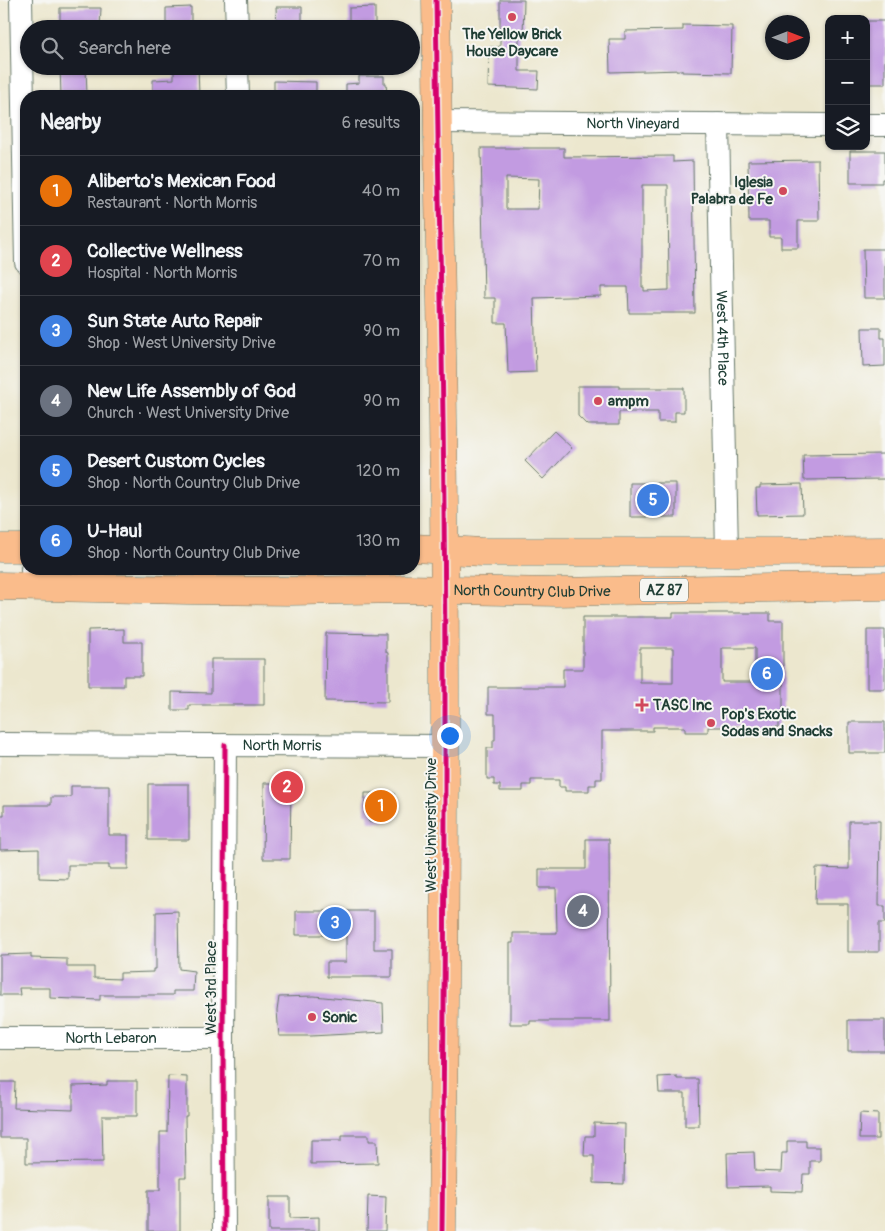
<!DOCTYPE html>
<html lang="en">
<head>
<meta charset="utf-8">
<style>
	:root { --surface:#171b24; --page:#20242c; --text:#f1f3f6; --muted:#9ea1a6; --line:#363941; --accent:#d93025 }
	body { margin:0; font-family:Pangolin,sans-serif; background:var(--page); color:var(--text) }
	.controls { position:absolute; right:15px; top:15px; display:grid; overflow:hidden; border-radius:10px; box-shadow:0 1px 4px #0004 }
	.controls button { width:45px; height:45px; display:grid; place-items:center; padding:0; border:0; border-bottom:1px solid var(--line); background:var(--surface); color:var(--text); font:25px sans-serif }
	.compass { position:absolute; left:765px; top:15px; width:45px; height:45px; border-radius:50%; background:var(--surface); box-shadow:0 1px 4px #0004; rotate:90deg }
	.you { position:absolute; left:449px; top:735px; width:18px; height:18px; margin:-12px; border:4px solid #fff; border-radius:50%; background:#1a73e8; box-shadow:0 0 0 8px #1a73e833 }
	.badge { display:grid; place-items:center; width:32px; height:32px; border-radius:50%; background:var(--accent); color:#fff; font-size:16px; font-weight:700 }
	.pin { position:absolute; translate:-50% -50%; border:2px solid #fff; box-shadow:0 1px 5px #0006 }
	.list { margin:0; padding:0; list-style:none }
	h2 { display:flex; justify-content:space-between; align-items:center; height:65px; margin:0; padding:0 20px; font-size:21px }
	h2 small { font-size:16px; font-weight:400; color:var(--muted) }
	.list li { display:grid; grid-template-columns:32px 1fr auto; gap:15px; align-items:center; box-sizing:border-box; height:70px; padding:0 20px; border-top:1px solid var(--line) }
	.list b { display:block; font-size:19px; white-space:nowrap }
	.list p { margin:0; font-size:16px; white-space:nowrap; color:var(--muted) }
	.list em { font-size:16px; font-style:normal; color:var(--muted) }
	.icon { flex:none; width:28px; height:28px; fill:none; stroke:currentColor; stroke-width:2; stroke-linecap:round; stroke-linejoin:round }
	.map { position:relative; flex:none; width:885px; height:1231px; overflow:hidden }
	.search { position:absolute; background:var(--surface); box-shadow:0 1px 4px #0004; left:20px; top:20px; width:400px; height:55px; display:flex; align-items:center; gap:12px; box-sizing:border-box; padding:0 18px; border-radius:28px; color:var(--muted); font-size:19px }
	.panel { position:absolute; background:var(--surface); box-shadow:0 1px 4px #0004; left:20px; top:90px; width:400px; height:485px; border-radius:20px }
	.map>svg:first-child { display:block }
</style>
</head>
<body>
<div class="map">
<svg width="885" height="1231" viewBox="0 0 885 1231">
	<rect width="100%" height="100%" fill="#f6f6f2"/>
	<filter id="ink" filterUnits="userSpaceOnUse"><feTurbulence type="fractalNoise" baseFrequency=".02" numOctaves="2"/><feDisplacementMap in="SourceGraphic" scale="10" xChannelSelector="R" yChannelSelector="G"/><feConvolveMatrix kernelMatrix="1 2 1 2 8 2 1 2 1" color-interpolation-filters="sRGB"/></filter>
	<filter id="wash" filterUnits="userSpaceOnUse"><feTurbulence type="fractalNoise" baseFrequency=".0096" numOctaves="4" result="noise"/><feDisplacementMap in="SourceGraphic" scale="20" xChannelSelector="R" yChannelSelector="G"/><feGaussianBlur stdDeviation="1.12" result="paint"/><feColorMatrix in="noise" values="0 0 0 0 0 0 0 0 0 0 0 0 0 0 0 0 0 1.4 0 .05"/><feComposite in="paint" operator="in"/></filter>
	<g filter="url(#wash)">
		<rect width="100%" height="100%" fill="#ece7ce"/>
		<g id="blocks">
			<!-- building -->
			<path fill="#c29be1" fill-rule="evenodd" d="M500,0H524L523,35L519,34V71H539L538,89L488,87L489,47H500Z
				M191,7V29H166V8Z
				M276,7H302V29H277Z
				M375,7V29H349V8Z
				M60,8H101L100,29H60Z
				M866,21H885V84H866Z
				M683,25L732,26L731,73L682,72V70L610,72L609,39H625V31L683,30Z
				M60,66H86L87,96H61Z
				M174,66H198L199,96H153V80L174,79Z
				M359,76H384V83H386L387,95L346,96V84L359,83Z
				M274,81L316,82V96H274Z
				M481,148H564V157L673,156V162L693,161L695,313H629L628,287H601V296L534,298L536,372L508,373L506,323H495V298H484ZM506,178L539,179L538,209H506ZM642,185H668L669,290L644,291V287H642Z
				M850,151H885V179H882V183H850Z
				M818,160L819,221H798V248H781V237H769V221H749L748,161Z
				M863,249H885V298H864Z
				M862,328H881V338H885V366L863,367Z
				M578,386H619V388H684V412H675V422H658V412H619V425H587L578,416Z
				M554,431L572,448L543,479L525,461Z
				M885,454V479L804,480L803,455Z
				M630,483H676V517H630Z
				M802,484L803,514L757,515L756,488H760V485Z
				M673,613H770V621H783V718H779V727H770V731H740V727H708V732H685V727H653V731H602V779H596V785H589V791H565V787H559V780H531V785H523V791H500V785H494V779H487V748H493V740H495V714H488V687H563V669H583V617H673ZM640,648H673V683H640ZM722,648H755V682H722Z
				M124,629V642H142V676H124V686H88V630Z
				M867,630H885V689H867Z
				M326,633L386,634V652L388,653V702L325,701Z
				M211,659H264V705H189V710H172V692L211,693Z
				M849,722H885V753H849Z
				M264,783H291L290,859H263Z
				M148,784H189V840H148Z
				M71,786H109V835H128V869H109V865H68V879L39,878V849L0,850V816H4V805H51V797H71Z
				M365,793H394L393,815H384V822H369L368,814H365Z
				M849,821H880L879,906H885V923H879V952H848V904H815L816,868L849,869Z
				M586,839H609L610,1021H530V1024H510V943H513V933H557L556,888H539V869H586Z
				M178,911L179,969L194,971L193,991H173V995H100V1000L50,998V988H19L20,995H0V955L31,954V958L67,959V967H94V978L120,979V973L153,972V969H156V912Z
				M296,911H374V949H392V977H327V962H346V935H296Z
				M314,996L383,1003L384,1032L311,1036H279L277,1011L279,997Z
				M848,1020H885V1051H848Z
				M168,1076L187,1077V1116H185L186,1177H180V1231H148V1190H160V1132H167Z
				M677,1076V1079H698L699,1126H685V1093H659L658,1077Z
				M107,1081H137V1116H102L103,1162L26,1163V1138H0V1082H15L14,1108L73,1110V1086L107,1085Z
				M860,1113L878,1114V1139H859Z
				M594,1123L625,1124L624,1184L594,1183V1156H584L585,1136H594Z
				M342,1135H369V1141H377L378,1163L311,1164V1140H342Z
				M787,1141H806V1147H820V1161H810V1174H803L802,1192L770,1191V1186L728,1187L727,1153L754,1152L755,1171L781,1172L782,1153H787Z
				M368,1196L386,1197L385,1231H367Z
				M269,1197H290V1218L319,1217V1231H269Z"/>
		</g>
	</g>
	<g filter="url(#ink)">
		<use href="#blocks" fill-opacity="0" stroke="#67786a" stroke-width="1"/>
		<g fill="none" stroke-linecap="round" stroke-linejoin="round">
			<defs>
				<g id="minor">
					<path d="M21,0L26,262"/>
					<path d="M236,0L237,29"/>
					<path d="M237,66L238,96"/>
					<path id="s1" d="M437,122L829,125"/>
					<path id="s2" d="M718,124L727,552"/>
					<path d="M866,125H885"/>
					<path d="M32,569L33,587"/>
					<path id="s3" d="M0,744L444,746"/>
					<path id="s4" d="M0,1038H223"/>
					<path d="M224,1231L223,1038L225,745"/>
				</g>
				<g id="major">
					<path d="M436,0C437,118 440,235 442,353C447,645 445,938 442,1231"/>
					<path d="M0,548H26"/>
					<path d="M414,548L482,552H777L885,551"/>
					<path id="s5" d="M0,586L187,590L291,591L406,589L556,592L885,586"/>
				</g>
			</defs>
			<!-- minor casing -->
			<use href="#minor" stroke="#67786a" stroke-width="24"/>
			<!-- major casing -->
			<use href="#major" stroke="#67786a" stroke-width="29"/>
			<!-- minor -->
			<use href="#minor" stroke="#fff" stroke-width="22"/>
			<!-- major -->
			<use href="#major" stroke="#fabc8b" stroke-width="28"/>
			<defs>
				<path id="cycleway" d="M436,0C437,118 440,235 442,353C447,645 445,938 442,1231
					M224,1231L223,1038L225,745"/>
			</defs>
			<!-- cycleway casing -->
			<use href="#cycleway" stroke="#f6f6f2" stroke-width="8"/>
			<!-- cycleway -->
			<use href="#cycleway" stroke="#d6006c" stroke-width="5"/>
		</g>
	</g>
	<!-- markers -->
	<g fill="#d1495b" stroke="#f6f6f2" stroke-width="2">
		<circle cx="512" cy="17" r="5"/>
		<circle cx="783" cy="191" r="5"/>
		<circle cx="598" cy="401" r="5"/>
		<path d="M639.5 697.5h5v5h5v5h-5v5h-5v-5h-5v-5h5z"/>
		<circle cx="711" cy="723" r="5"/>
		<circle cx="312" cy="1017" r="5"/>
	</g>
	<g text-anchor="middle" stroke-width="4" stroke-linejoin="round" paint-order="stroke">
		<!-- shield labels -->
		<rect fill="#f6f6f2" stroke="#60746d" stroke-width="1" x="640" y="578.5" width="48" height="23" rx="4"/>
		<g font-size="14" font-weight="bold" fill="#1f3d34">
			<text x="664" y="595">AZ 87</text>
		</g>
		<!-- poi labels -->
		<g font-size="15" font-weight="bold" fill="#1f3d34" stroke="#f6f6f2" text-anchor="start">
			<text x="512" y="39" text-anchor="middle">The Yellow Brick<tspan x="512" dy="17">House Daycare</tspan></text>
			<text x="773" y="187" text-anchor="end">Iglesia<tspan x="773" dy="17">Palabra de Fe</tspan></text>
			<text x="608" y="406">ampm</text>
			<text x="653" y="710">TASC Inc</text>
			<text x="721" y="719">Pop's Exotic<tspan x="721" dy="17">Sodas and Snacks</tspan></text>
			<text x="322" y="1022">Sonic</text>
		</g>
		<!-- street labels -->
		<g font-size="15" fill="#1f3d34" stroke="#f6f6f2">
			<text dy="5" stroke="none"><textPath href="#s1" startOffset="196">North Vineyard</textPath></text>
			<text dy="5" stroke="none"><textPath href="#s2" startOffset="214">West 4th Place</textPath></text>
			<text dy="5" stroke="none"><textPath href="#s5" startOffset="532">North Country Club Drive</textPath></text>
			<text dy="5" stroke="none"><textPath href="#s3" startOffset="282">North Morris</textPath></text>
			<text transform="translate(431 825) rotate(-90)" y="5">West University Drive</text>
			<text transform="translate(211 988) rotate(-90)" y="5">West 3rd Place</text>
			<text dy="5" stroke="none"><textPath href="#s4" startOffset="111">North Lebaron</textPath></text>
		</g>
	</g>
</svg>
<div class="controls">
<button>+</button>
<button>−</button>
<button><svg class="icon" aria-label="layers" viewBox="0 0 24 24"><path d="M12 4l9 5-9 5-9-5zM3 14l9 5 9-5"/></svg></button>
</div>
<svg class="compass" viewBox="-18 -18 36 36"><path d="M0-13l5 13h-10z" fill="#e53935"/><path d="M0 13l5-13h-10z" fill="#9ea1a6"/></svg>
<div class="you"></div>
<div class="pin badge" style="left:381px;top:806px;background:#e8710a">1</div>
<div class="pin badge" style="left:287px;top:787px;background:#e0444e">2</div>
<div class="pin badge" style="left:335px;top:923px;background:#3f7fe0">3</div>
<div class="pin badge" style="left:583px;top:911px;background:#6b7280">4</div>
<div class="pin badge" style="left:653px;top:500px;background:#3f7fe0">5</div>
<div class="pin badge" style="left:767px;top:674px;background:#3f7fe0">6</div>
<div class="search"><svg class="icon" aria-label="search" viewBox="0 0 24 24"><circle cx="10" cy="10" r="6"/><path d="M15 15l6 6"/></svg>Search here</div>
<section class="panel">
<h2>Nearby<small>6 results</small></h2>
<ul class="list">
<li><span class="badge" style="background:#e8710a">1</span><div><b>Aliberto's Mexican Food</b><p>Restaurant · North Morris</p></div><em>40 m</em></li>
<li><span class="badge" style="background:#e0444e">2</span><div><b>Collective Wellness</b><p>Hospital · North Morris</p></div><em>70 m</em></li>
<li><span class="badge" style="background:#3f7fe0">3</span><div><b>Sun State Auto Repair</b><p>Shop · West University Drive</p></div><em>90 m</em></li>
<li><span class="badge" style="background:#6b7280">4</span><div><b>New Life Assembly of God</b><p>Church · West University Drive</p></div><em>90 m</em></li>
<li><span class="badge" style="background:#3f7fe0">5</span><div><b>Desert Custom Cycles</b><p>Shop · North Country Club Drive</p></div><em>120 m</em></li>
<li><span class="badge" style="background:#3f7fe0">6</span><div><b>U-Haul</b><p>Shop · North Country Club Drive</p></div><em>130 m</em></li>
</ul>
</section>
</div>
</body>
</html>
